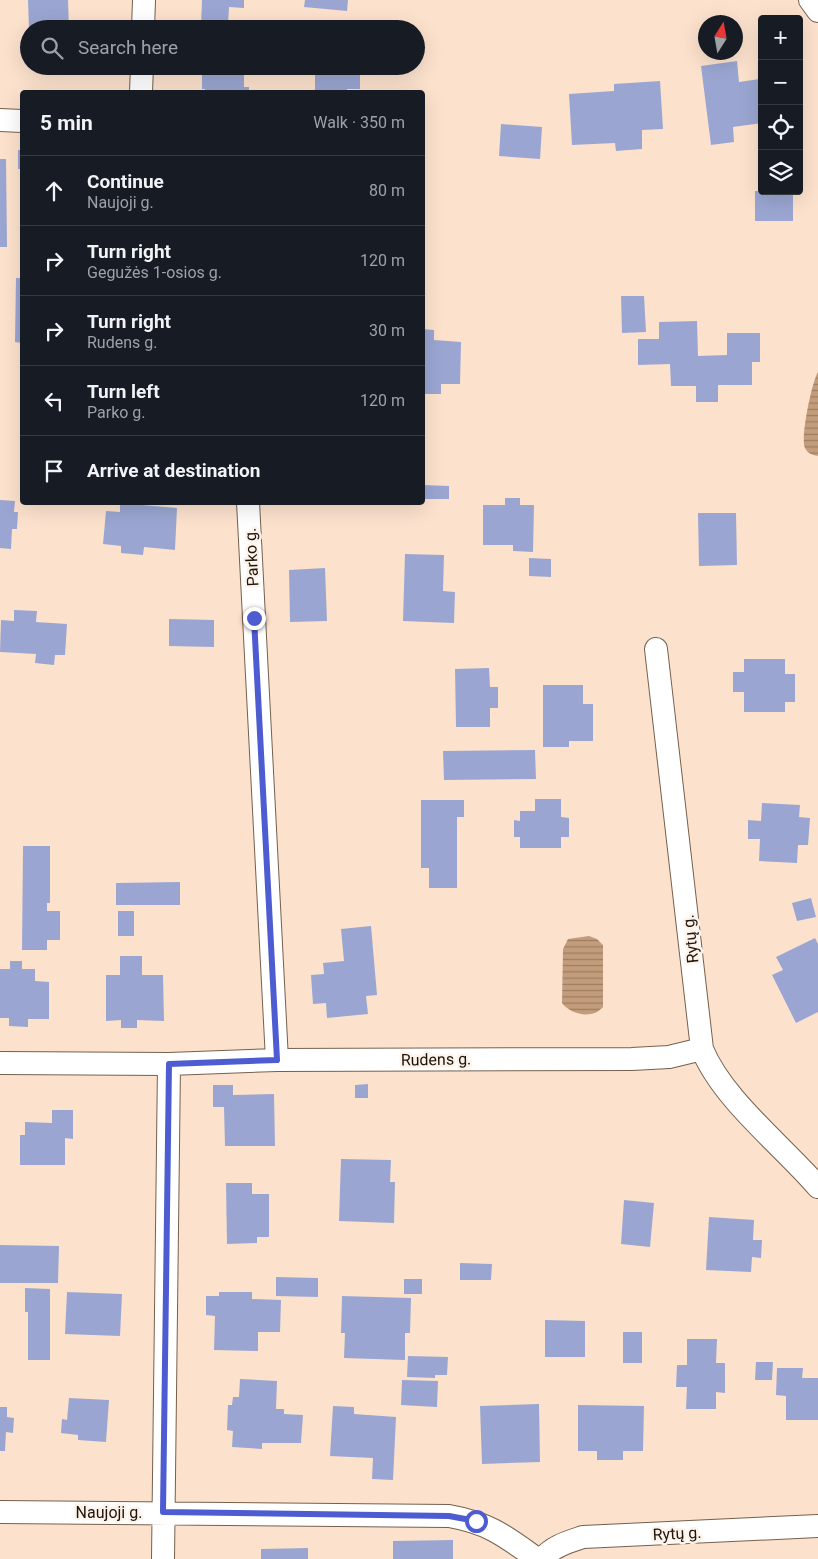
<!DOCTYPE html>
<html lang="en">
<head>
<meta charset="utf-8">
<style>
	:root { --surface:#171b24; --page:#242831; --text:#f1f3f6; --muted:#9ea1a6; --line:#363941 }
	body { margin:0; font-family:Roboto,sans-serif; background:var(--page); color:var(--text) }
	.controls { position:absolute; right:15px; top:15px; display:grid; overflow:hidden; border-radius:5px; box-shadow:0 5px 20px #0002 }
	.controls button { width:45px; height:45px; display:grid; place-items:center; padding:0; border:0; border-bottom:1px solid var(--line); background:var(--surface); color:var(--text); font:25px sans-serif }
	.compass { position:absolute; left:698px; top:15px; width:45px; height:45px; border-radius:50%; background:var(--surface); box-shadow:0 5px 20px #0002; rotate:11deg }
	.stop { position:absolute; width:15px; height:15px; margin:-11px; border:4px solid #4d5cd1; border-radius:50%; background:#fff }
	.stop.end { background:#4d5cd1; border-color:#fff; box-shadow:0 1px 5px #0008 }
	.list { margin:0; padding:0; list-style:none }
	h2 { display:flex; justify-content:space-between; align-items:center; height:65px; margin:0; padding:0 20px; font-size:21px }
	h2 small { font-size:16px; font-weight:400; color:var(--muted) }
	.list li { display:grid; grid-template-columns:32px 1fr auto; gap:15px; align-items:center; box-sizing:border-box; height:70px; padding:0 20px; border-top:1px solid var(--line) }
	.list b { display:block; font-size:19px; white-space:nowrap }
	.list p { margin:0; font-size:16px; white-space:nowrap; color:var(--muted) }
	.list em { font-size:16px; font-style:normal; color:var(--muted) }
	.icon { flex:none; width:28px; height:28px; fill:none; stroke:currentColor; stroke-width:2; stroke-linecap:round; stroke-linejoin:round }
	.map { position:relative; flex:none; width:818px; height:1559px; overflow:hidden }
	.search { position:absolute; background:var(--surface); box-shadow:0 5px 20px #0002; left:20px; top:20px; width:405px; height:55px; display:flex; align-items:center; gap:12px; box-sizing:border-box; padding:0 18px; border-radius:28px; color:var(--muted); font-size:19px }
	.panel { position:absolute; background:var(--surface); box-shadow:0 5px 20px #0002; left:20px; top:90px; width:405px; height:415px; border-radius:5px }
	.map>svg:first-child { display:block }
</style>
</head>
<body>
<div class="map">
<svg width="818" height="1559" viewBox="0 0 818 1559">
	<defs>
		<pattern id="water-rules" width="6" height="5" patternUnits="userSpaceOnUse" patternTransform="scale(1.25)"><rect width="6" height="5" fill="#c29c7b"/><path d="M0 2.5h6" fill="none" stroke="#9d7e63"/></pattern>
	</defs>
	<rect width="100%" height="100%" fill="#fce2cd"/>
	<!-- water -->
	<path fill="url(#water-rules)" d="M818,372V456C813,455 808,454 805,448C800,439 812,381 818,372Z
		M589,936L597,939L603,945V1007C592,1020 570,1014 562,1003L563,949L568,939Z"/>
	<!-- building -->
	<path fill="#9aa6d1" d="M28,0H68L69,29H29Z
		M202,0H244V8L229,7L228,26L201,25Z
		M305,0H348L347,11L304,7Z
		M737,61L739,82L760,79L762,123L733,127L734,142L711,145L701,66Z
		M315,66H360V89H347V92H306V90H315Z
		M202,72L244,73V87H249V92H205V89H202Z
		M660,81L663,129L642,130V149L616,151L615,143L572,145L569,94L614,91V84Z
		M501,124L542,127L540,159L499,156Z
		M18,150H22V169H18Z
		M0,159H6L7,247H0Z
		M755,191H793V221H755Z
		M16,278H22V343L15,342Z
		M621,296H644L646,332L622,333Z
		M697,321L698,356L727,355V333H760V362H752V385H718V402H696V386H671L670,364L638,365V339H659V322Z
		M422,329L434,330V340L461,342L460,384H441V394H422Z
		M422,485L449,486V499H422Z
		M505,498H520V505H534L533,552L513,551V545H483V505H505Z
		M0,500L15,501L14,512H18L17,529H12L11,549L0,548Z
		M142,502V505L177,508L175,550L144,547L143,555L121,553V546L103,544L106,511L120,512V503Z
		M698,513H736L737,565L699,566Z
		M405,554L444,555L443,591L455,592L454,623L403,621Z
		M529,558L551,559V577L529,576Z
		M325,568L327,621L290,622L289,570Z
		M14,610L37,611L36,622L67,624L65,655H55L54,665L35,663L36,654L0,652L1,620L14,621Z
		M169,619L214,620V647L169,646Z
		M744,659H785V674H795V702H785V712H744V692H733V672H744Z
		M489,668L490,687H498V708H490V727H456L455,669Z
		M543,685H583V704H593V741H569V747H543Z
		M535,750L536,779L444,780L443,751Z
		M535,799H561V817L569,818V837H561V848H520V837H514V820L520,821V811H535Z
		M421,800H464V817H457V888H429V868H421Z
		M762,803L800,805L799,817L810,818L808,845H798L797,863L759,861L760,839H748V820L761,821Z
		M23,846H50V903H47V911H60V940H47V950H22Z
		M180,882V905H116V883Z
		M811,898L816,917L797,921L792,903Z
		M118,911H134V936H118Z
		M371,926L377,995L366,996L368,1014L327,1018L326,1003L313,1004L311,975L324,974L323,963L344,961L341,929Z
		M815,938L818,944V1012L796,1023L772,975L783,970L776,957Z
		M120,956H142V975H163L164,1021L137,1020V1028H121V1020L106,1021V975H120Z
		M10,961H22V969H35V981L49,982V1019H28V1027L9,1026V1018H0V969H10Z
		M368,1084V1098H355V1085Z
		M213,1085H233V1095L274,1094L275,1146H225L224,1107H213Z
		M52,1110H73V1139L65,1138V1165H20V1135H25V1122L52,1123Z
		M341,1159L391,1160L390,1182H395L394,1223L339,1221Z
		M226,1183H252V1194H269V1237H257V1243L227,1244Z
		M624,1200L654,1203L650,1247L621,1244Z
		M709,1217L754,1220L753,1240H762L761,1258L752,1257L751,1272L706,1270Z
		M0,1245L59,1246L58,1283H0Z
		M460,1263L492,1264L491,1280H460Z
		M276,1277L318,1278V1297L276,1296Z
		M404,1279H422V1294H404Z
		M25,1288L50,1289V1360H28V1312H25Z
		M67,1292L122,1294L120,1336L65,1334Z
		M219,1292H252V1299L281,1300L280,1332H258V1351L214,1350L215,1316L206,1315V1296H219Z
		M342,1296L411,1298L410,1333H405V1360L344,1358L345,1333H341Z
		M545,1320L585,1321V1357H545Z
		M623,1332H642V1363H623Z
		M687,1339H717L716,1363H725V1393L716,1392V1409H686L687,1387H676L677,1365H687Z
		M408,1356L448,1357L447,1375H435V1378L407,1377Z
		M756,1362H773L772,1380H755Z
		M777,1368H803L802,1378H818V1420H786V1396L776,1395Z
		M240,1379L277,1381L276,1409H284V1414L303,1415L301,1443H262V1449L232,1447L233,1431L227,1430L228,1405H232L233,1397H239Z
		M402,1380L438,1381L437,1407L401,1405Z
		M69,1398L109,1400L106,1442L78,1440V1435L61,1433L62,1419L67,1420Z
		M539,1404L540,1462L482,1464L480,1406Z
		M578,1405L644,1406L643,1451H623V1460H597V1451H578Z
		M333,1406L354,1407V1414L396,1417L393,1480L372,1479L373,1458L330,1456Z
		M0,1407H7V1417L14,1418L13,1433L6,1432L5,1451H0Z
		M453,1540V1559H393V1541Z
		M308,1548V1559H261V1549Z"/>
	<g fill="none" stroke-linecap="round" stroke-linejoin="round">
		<defs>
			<path id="street" d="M810,0L818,11
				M143,29L144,0
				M141,92L142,66
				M0,120L22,121
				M248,502L277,1060
				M656,649L702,1049C723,1100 782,1145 818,1187
				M0,1063L169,1064L163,1559
				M169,1064L277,1060L632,1059L669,1057L702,1049
				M0,1512L449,1516C489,1523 505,1536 537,1559
				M542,1559C553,1546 568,1542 583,1537L818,1526"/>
		</defs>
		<!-- street casing -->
		<use href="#street" stroke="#75604d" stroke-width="24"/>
		<!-- street -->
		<use href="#street" stroke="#fff" stroke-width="22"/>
	</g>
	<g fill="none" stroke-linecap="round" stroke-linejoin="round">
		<!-- route -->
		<path stroke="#4d5cd1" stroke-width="6" d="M254,618L277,1060L169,1064L163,1512L449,1516L476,1521"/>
	</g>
	<g text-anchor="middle" stroke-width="5" stroke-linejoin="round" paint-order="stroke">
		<!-- street labels -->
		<g font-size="16" fill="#1d140d" stroke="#fdf3ea">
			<text transform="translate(251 557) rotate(-93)" y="6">Parko g.</text>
			<text transform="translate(690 939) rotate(-96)" y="6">Rytų g.</text>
			<text transform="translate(436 1059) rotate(-1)" y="6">Rudens g.</text>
			<text x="109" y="1518">Naujoji g.</text>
			<text transform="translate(677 1533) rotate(-3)" y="6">Rytų g.</text>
		</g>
	</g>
</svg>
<div class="controls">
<button>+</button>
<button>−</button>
<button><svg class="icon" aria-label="locate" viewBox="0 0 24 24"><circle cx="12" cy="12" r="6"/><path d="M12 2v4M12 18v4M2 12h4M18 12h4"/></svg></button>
<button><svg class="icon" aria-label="layers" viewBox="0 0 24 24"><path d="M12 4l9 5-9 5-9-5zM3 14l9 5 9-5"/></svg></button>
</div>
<svg class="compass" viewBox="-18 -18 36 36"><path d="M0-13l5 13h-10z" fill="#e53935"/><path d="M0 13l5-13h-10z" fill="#9ea1a6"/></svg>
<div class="stop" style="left:476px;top:1521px"></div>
<div class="stop end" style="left:254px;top:618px"></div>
<div class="search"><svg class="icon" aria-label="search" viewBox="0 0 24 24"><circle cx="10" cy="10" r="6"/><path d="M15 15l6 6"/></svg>Search here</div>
<section class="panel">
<h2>5 min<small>Walk · 350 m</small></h2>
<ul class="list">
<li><svg class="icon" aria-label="ahead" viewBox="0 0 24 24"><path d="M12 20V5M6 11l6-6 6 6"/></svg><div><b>Continue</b><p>Naujoji g.</p></div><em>80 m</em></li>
<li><svg class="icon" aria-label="right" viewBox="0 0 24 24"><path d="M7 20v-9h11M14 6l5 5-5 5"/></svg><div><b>Turn right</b><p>Gegužės 1-osios g.</p></div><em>120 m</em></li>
<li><svg class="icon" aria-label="right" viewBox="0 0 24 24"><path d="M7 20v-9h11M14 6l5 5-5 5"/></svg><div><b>Turn right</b><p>Rudens g.</p></div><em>30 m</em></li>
<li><svg class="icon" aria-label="left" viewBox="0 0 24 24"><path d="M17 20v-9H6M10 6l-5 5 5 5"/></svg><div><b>Turn left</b><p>Parko g.</p></div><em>120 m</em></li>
<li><svg class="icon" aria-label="arrive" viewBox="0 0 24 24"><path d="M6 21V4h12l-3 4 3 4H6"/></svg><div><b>Arrive at destination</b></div></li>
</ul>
</section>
</div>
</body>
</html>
